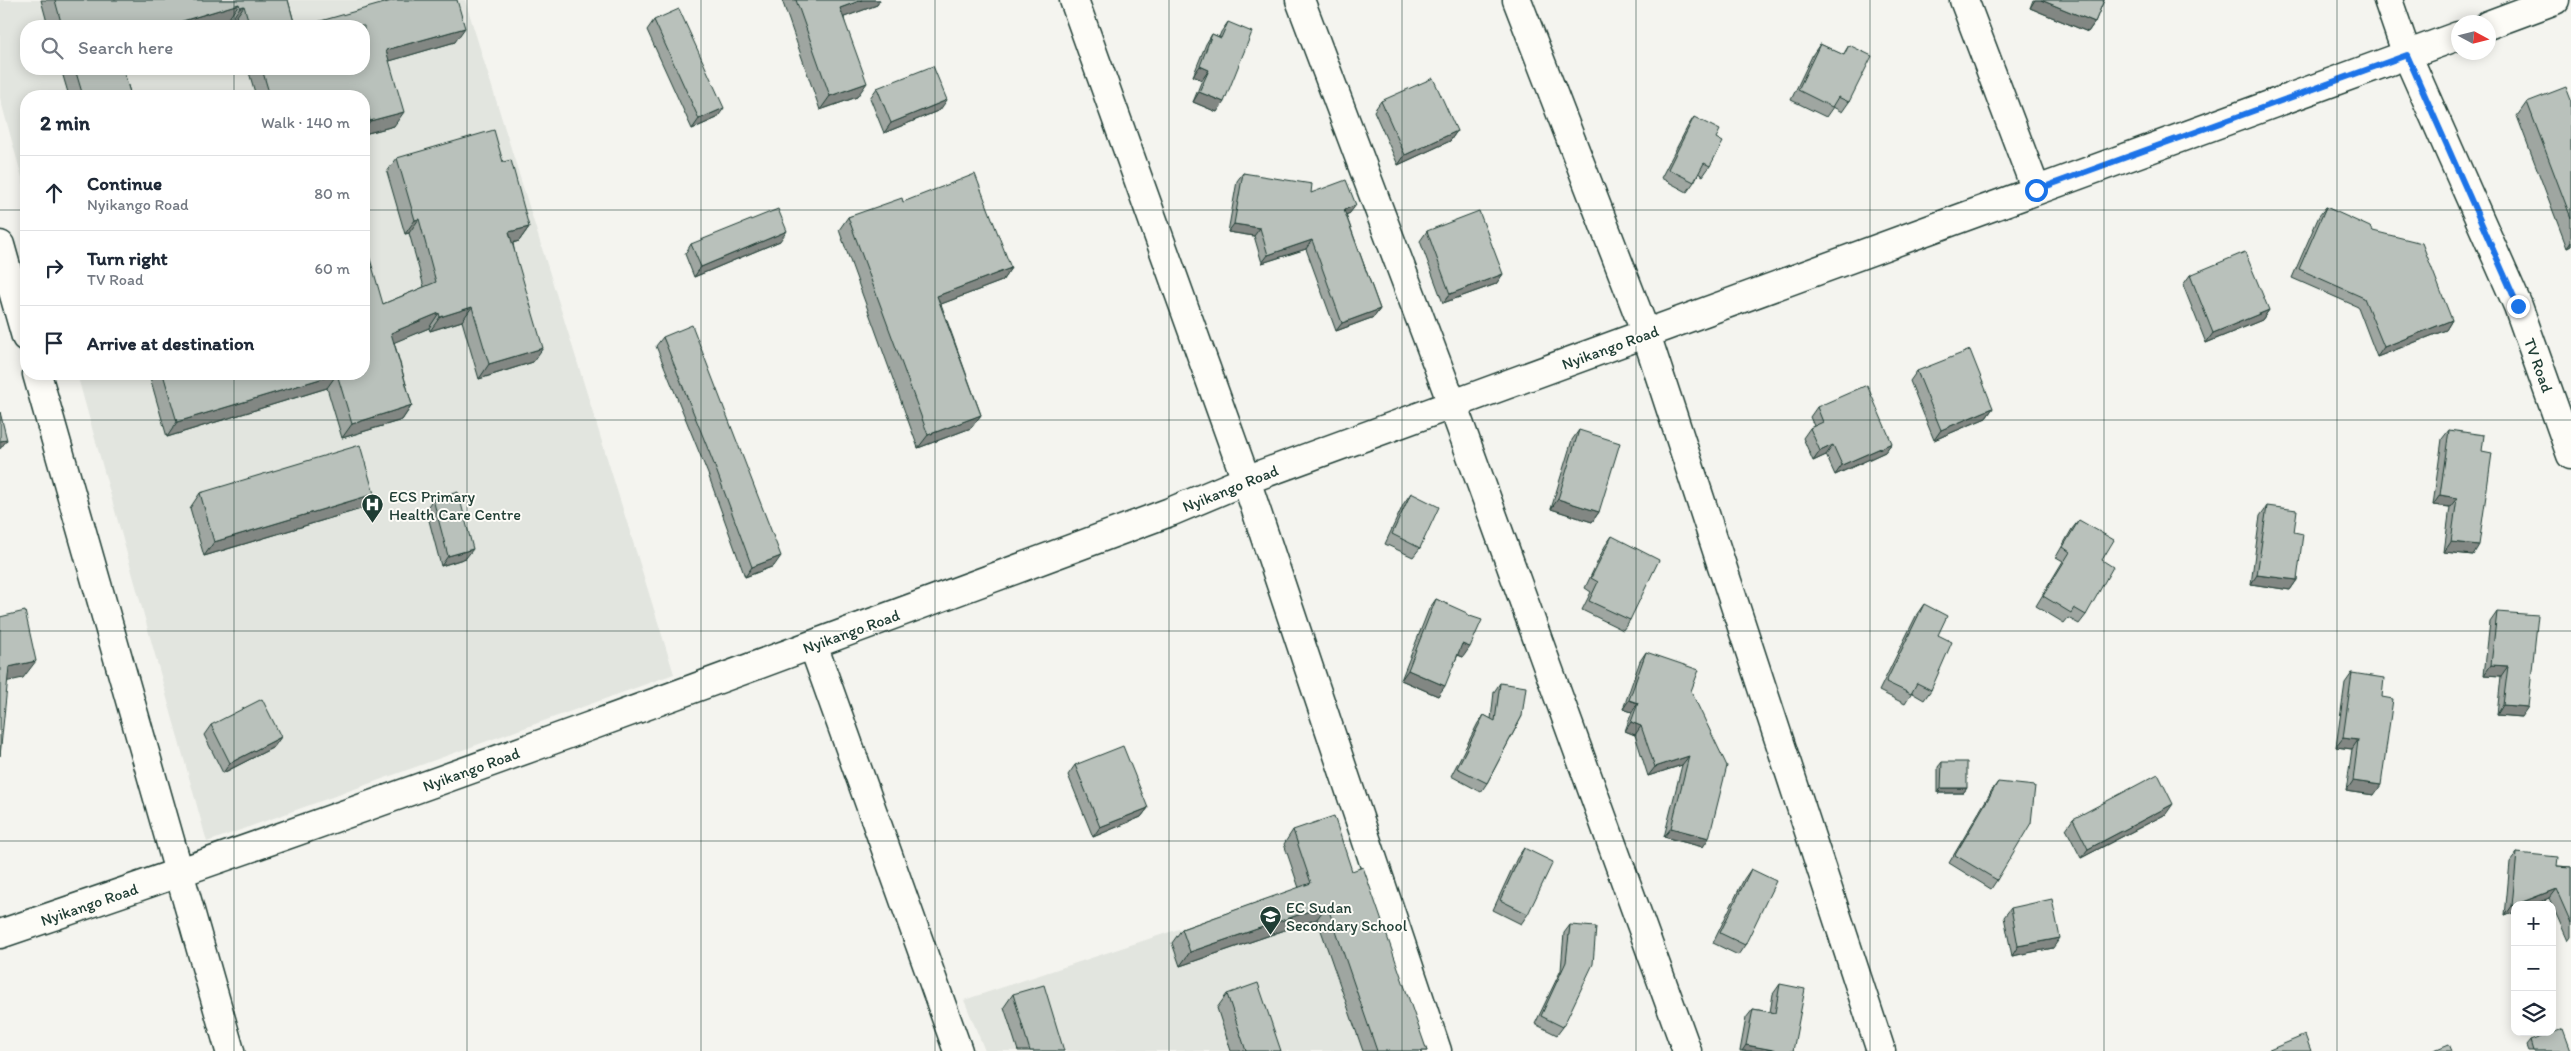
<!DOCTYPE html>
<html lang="en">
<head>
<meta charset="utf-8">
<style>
	:root { --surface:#fff; --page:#f2f2f3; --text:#1f2937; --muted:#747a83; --line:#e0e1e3 }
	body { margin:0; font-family:Itim,sans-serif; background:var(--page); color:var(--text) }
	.controls { position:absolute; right:15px; bottom:15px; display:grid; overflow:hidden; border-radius:10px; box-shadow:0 2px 12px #0003 }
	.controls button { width:45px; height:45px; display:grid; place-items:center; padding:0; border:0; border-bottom:1px solid var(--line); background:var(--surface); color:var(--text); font:25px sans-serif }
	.compass { position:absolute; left:2451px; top:15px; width:45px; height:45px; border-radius:50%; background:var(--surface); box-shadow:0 2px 12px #0003; rotate:97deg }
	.stop { position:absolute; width:15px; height:15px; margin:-11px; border:4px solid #1a73e8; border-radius:50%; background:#fff }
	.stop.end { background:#1a73e8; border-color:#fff; box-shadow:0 1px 5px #0008 }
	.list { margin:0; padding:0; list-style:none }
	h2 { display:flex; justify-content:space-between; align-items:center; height:65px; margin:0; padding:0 20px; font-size:21px }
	h2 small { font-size:16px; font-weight:400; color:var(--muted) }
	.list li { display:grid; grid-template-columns:32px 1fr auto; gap:15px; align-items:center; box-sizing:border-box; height:75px; padding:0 20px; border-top:1px solid var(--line) }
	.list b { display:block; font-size:19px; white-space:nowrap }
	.list p { margin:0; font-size:16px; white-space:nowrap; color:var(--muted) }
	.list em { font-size:16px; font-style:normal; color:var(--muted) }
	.icon { flex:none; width:28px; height:28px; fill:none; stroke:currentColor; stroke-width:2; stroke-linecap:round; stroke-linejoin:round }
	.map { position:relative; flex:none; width:2571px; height:1051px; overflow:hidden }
	.search { position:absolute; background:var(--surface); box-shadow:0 2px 12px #0003; left:20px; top:20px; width:350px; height:55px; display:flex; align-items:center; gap:12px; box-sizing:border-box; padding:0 18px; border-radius:20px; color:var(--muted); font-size:19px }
	.panel { position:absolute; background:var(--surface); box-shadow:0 2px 12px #0003; left:20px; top:90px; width:350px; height:290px; border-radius:20px }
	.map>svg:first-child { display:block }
</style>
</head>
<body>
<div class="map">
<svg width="2571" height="1051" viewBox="0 0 2571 1051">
	<rect width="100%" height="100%" fill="#f4f4ef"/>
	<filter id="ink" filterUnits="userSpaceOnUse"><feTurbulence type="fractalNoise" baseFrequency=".02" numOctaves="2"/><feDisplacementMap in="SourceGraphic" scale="10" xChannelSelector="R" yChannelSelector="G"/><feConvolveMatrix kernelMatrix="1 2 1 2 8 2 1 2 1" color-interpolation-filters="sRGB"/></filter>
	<g filter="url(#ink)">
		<!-- built -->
		<path fill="#e2e5df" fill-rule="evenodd" d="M0,0H465L674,674L207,842L77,374H364V96H26V192L0,98ZM26,26H364V69H26Z
			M1357,870L1416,1051H985L964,1000Z"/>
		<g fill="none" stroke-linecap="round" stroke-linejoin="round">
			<defs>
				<path id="minor" d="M1074,0L1246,480L1437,1051
					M1300,0L1453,406L1687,1051
					M1517,0L1646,334L1881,1051
					M1964,0L2036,190
					M2388,0L2407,55L2518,306L2571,455
					M2488,25L2555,0
					M0,245L26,337
					M37,374L230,1051
					M813,645L958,1051
					M0,934C393,801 781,657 1170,512L1246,480L2458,36"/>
			</defs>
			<!-- minor casing -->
			<use href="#minor" stroke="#1f3d34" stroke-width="31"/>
			<!-- minor -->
			<use href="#minor" stroke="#fdfcf7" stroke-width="28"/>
		</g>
		<!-- wall -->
		<path fill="#9fa6a1" stroke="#1f3d34" d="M41,0H288L295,26H300H236L234,20L230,22L229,18L202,26H48Z
			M384,0H457L455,42L389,61L394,126L364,134V96H256L248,69H364L384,3Z
			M782,0H880L877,5L844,17L857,97L820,110Z
			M2033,0H2104L2095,22L2088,32L2030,8Z
			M654,20L717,118L692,129L647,30Z
			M1228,22L1217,112L1193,102L1202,80L1193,76L1206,44L1212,34L1219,37L1221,32Z
			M1820,44L1843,55L1849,45V102L1842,112L1833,107L1826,117L1791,100L1813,54Z
			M61,69H123L131,96H69Z
			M877,88L940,110L884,133L870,98Z
			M2571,100V246L2567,248L2517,116L2527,102Z
			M1381,101L1457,131L1450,141L1398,165L1374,111Z
			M1694,117L1716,138L1710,166L1703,176L1698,173L1694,182L1687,192L1661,178L1688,126Z
			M397,158L503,162L529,227L519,241L513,243L533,362L479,379L462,321L430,331L429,328L394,342L412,405L402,420L342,438L327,388L167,437L149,374H364L383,304L424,287L409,233L405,234L387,172Z
			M1243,173L1311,193L1350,213L1346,215L1380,309L1374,317L1336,331L1306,249L1262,263L1254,236L1228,232L1237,181Z
			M903,202L1011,268L1002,281L941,304L981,415L971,428L918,448L839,230L848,217Z
			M2326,207L2373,231L2452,320L2446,330L2377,357L2358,307L2292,278L2319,216Z
			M1427,231L1503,274L1496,284L1443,303L1420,241Z
			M780,241L694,277L685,254L691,244Z
			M2190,275L2269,310L2262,320L2206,343L2183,285Z
			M663,337L774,566L745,577L708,474L656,346Z
			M1917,371L1993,408L1986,418L1934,440L1910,381Z
			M1817,407L1892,443L1885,452L1835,475L1826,455L1813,461L1803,438L1810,428L1814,426L1810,417Z
			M1579,430L1599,512L1592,522L1551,509L1572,440Z
			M2449,430L2482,451L2473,555L2444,552L2450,507L2433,505L2442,439Z
			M200,493L374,494L364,508L204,556L190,508Z
			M1411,493L1420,548L1413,557L1385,544L1404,503Z
			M433,499L466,558L441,566L426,509Z
			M2267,506L2294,532L2297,580L2290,590L2251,584L2260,516Z
			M2079,520L2102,560L2086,615L2079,624L2068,618L2064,623L2036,606L2063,561L2056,557L2072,529Z
			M1612,536L1630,620L1623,630L1582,610L1591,592L1585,588L1605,546Z
			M1436,599L1467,615L1463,657L1458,655L1438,696L1401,680L1429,609Z
			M1924,604L1938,635L1931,690L1924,700L1912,693L1905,704L1879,691L1917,614Z
			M2497,612L2521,717L2497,715L2501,676L2484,675L2490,622Z
			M1646,652L1691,691L1703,847L1664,837L1682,765L1648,776L1635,735L1625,731L1632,712L1623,709L1640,661Z
			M2352,673L2382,697L2374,795L2346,791L2352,749L2336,747L2345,683Z
			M1500,683L1522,716L1487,783L1481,792L1451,776L1478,723L1484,715L1491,719L1494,692Z
			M211,725L274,747L223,773L204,735Z
			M1942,762L1967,788L1963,793H1938V767Z
			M1075,765L1148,808L1141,817L1093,837L1068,775Z
			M1998,782L1997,880L1991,889L1949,863L1992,790Z
			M2166,814L2081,858L2066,829L2073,819Z
			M1293,830L1352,871L1427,1051H1363L1317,919L1180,966L1172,943L1182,929L1299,888L1284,844Z
			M1524,848L1528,914L1521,924L1493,910L1517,858Z
			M2517,853L2557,866L2571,867V937L2568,941L2549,898L2505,916L2510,862Z
			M1751,869L1745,945L1738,955L1713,943L1744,879Z
			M2011,908L2053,948L2012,956L2004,917Z
			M1570,925L1563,1027L1557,1035L1535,1024L1561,970L1564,933Z
			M1780,984L1793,1051H1740L1746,1018L1753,1009L1770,1012L1773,994Z
			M1013,994L1064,1051H1018L1004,1007Z
			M1227,994L1281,1051H1231L1217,1008Z
			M2530,1041L2571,1051H2528L2526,1046Z"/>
		<!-- shaded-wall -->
		<path fill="#828783" stroke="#1f3d34" d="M862,0H880L877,5L831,22L840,8Z
			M2035,0H2041L2095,22L2088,32L2030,8Z
			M239,4L229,18L202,26H166Z
			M244,6L234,20L230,22L240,7Z
			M465,28L455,42L376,65L386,50Z
			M1200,66L1209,70L1202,80L1193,76Z
			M867,83L857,97L820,110L830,96Z
			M1199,92L1224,102L1217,112L1193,102Z
			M947,100L940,110L884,133L891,123Z
			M724,108L717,118L692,129L699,119Z
			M404,112L394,126L364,134V130L370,121Z
			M1457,131L1450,141L1398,165L1405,155Z
			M1356,205L1350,213L1338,218L1344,210Z
			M419,219L409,233L405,234L415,220Z
			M1234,224L1260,228L1254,236L1228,232Z
			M529,227L519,241L499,247L509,232Z
			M787,231L780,241L694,277L701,267Z
			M1312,240L1306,249L1262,263L1268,255Z
			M2571,242V246L2567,248Z
			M1011,268L1002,281L928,309L937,296Z
			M1503,274L1496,284L1443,303L1450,294Z
			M472,307L462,321L430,331L440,317Z
			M1380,309L1374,317L1336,331L1342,323Z
			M2269,310L2262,320L2206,343L2213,333Z
			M439,313L429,328L381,348L391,333Z
			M2452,320L2446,330L2377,357L2384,347Z
			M543,348L533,362L479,379L489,364Z
			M337,374L327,388L167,437L177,422Z
			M412,405L402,420L342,438L352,424Z
			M1993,408L1986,418L1934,440L1941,430Z
			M981,415L971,428L918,448L928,435Z
			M7,440L0,449V441Z
			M1892,443L1885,452L1835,475L1842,465Z
			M1833,445L1826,455L1813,461L1820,451Z
			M374,494L364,508L204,556L214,542Z
			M2440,495L2457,498L2450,507L2433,505Z
			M1558,499L1599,512L1592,522L1551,509Z
			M2451,542L2479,545L2473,555L2444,552Z
			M473,549L466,558L441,566L448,556Z
			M781,556L774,566L745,577L752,567Z
			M2257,575L2297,580L2290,590L2251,584Z
			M1462,644L1470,647L1463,657L1455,654Z
			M36,661L23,678L0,683L9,667Z
			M2491,665L2508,666L2501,676L2484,675Z
			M1408,670L1445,686L1438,696L1401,680Z
			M1629,700L1638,703L1632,712L1623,709Z
			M2503,705L2528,707L2521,717L2497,715Z
			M1631,722L1641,726L1635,735L1625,731Z
			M281,737L274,747L223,773L230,763Z
			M2343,738L2358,740L2352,749L2336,747Z
			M1689,756L1682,765L1648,776L1655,767Z
			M2353,781L2381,785L2374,795L2346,791Z
			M1941,788H1967L1963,793H1938Z
			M2173,804L2166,814L2081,858L2088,849Z
			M1148,808L1141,817L1093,837L1100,827Z
			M1671,828L1709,838L1703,847L1664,837Z
			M2556,889L2549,898L2533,905H2515Z
			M1327,905L1317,919L1180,966L1190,952Z
			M2515,905V912L2505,916L2512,906Z
			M2060,938L2053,948L2012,956L2018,946Z
			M1746,1045L1779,1051H1742Z"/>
		<!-- building -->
		<path fill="#b9c1bb" stroke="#1f3d34" d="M55,0H288L295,26L300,24V26H250L244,6L240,7L239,4L166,26H62Z
			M395,0H457L465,28L386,50L404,112L370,121L364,101V96H270L262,69H364V26H303Z
			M796,0H862L840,8L867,83L830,96Z
			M2041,0H2104L2095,22Z
			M679,9L724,108L699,119L654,20Z
			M1228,22L1252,32L1224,102L1199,92L1209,70L1200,66L1212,34L1221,38Z
			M1820,44L1844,55L1849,45L1872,56L1849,102L1838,97L1832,107L1798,90Z
			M933,66L947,100L891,123L877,88Z
			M75,69H123L131,96H83Z
			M1433,78L1457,131L1405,155L1381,101Z
			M2566,87L2571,100V218L2527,102Z
			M1694,117L1720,130L1716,138L1723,142L1710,166L1704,163L1694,182L1668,169Z
			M494,130L503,162L511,160L529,227L509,232L543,348L489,364L472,307L440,317L439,313L391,333L412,405L352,424L337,374L177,422L163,374H364V238L383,304L436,282L419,219L415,220L397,158Z
			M1243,173L1312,184L1311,193L1346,180L1356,205L1344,210L1380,309L1342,323L1312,240L1268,255L1260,228L1234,224Z
			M975,174L1011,268L937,296L981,415L928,435L848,217L902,198L903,202Z
			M2326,207L2370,227L2373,231L2422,243L2452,320L2384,347L2364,298L2299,269Z
			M778,209L787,231L701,267L691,244Z
			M1479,211L1503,274L1450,294L1427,231Z
			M2245,252L2269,310L2213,333L2190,275Z
			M692,325L781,556L752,567L714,464L663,337Z
			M1970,350L1993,408L1941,430L1917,371Z
			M1867,385L1892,443L1842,465L1833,445L1820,451L1810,428L1823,422L1817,407Z
			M0,412L7,440L0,441Z
			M1579,430L1620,443L1599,512L1558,499Z
			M2449,430L2484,435L2482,451L2492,453L2479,545L2451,542L2457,498L2440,495Z
			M360,445L374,494L214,542L200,493Z
			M458,492L473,549L448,556L433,499Z
			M1411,493L1439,507L1420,548L1392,534Z
			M2267,506L2297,510L2294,532L2303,534L2297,580L2257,575Z
			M2079,520L2114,540L2102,560L2113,567L2086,615L2074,608L2071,613L2043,596L2070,552L2063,547Z
			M1612,536L1659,560L1630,620L1589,601L1598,582L1591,578Z
			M1436,599L1467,613V615L1482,620L1470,647L1462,644L1445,686L1408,670Z
			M1924,604L1947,616L1938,635L1952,642L1931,690L1917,683L1911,694L1886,682Z
			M25,611L36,661L9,667L0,756V617Z
			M2497,612L2538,615L2528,707L2503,705L2508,666L2491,665Z
			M1646,652L1699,670L1691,691L1727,766L1709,838L1671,828L1689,756L1655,767L1641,726L1631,722L1638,703L1629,700Z
			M2352,673L2384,678L2382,697L2393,699L2381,785L2353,781L2358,740L2343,738Z
			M1500,683L1526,687L1522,716L1487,783L1457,768L1484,715L1495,721Z
			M262,699L281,737L230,763L211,725Z
			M1123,746L1148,808L1100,827L1075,765Z
			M1942,762H1967V788H1941Z
			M2158,774L2173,804L2088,849L2073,819Z
			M1998,782L2035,786L2031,823L1997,880L1955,855Z
			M1334,816L1352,871L1363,867L1427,1051H1377L1327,905L1190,952L1182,929L1311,883L1293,830Z
			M1524,848L1553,862L1528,914L1500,900Z
			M2517,853L2558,857L2557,866L2571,867V923L2556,889L2512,906Z
			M1751,869L1776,881L1745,945L1720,933Z
			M2052,899L2060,938L2018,946L2011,908Z
			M1570,925L1596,927L1593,964L1563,1027L1541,1016L1566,962Z
			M1258,983L1281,1051H1246L1227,994Z
			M1780,984L1805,989L1793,1051H1779L1746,1045L1753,1009L1775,1013Z
			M1044,985L1064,1051H1030L1013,994Z
			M2563,1029L2571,1051H2533L2530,1041Z
			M2305,1035L2311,1051H2267Z
			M2449,1044L2452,1051H2432Z"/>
	</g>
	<g fill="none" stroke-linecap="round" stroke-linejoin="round" filter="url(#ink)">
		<!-- route -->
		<path stroke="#1a73e8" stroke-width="6" d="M2036,190L2407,55L2518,306"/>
	</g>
	<!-- grid -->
	<path fill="none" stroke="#1f3d34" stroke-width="1" stroke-opacity="0.55" d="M234,0V26M467,0V1051M701,0V1051M935,0V1051M1169,0V1051M1402,0V1051M1636,0V1051M1870,0V1051M2104,0V1051M2337,0V1051M234,69V96M0,210H26M364,210H2571M234,374V1051M0,420H2571M0,631H2571M0,841H2571"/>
	<!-- icons -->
	<defs>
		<symbol id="hospital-pin" viewBox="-11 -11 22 30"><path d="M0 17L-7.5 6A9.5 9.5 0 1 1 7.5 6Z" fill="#1f3d34" stroke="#fdfcf7"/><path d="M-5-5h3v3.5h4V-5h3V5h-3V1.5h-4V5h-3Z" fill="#fff"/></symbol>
		<symbol id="school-pin" viewBox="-11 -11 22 30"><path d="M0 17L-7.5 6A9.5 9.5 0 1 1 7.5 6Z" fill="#1f3d34" stroke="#fdfcf7"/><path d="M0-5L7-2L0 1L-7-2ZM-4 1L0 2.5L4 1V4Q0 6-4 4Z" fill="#fff"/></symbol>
	</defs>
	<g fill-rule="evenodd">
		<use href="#hospital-pin" x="360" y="492" width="25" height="34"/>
		<use href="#school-pin" x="1258" y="904" width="25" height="34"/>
	</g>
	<g text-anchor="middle" stroke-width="4" stroke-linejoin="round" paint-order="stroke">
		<!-- street labels -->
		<g font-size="16" fill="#1f3d34" stroke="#fdfcf7">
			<text transform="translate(1610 347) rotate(-20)" y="6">Nyikango Road</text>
			<text transform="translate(2539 365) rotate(70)" y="6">TV Road</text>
			<text transform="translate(1230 488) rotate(-22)" y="6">Nyikango Road</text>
			<text transform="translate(851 631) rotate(-20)" y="6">Nyikango Road</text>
			<text transform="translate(471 769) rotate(-20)" y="6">Nyikango Road</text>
			<text transform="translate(89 904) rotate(-19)" y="6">Nyikango Road</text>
		</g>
		<!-- poi labels -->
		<g font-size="16" fill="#1f3d34" stroke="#fdfcf7" text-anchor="start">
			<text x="389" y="502">ECS Primary<tspan x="389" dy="18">Health Care Centre</tspan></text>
			<text x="1286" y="913">EC Sudan<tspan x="1286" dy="18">Secondary School</tspan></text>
		</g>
	</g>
</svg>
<div class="controls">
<button>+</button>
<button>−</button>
<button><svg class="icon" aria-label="layers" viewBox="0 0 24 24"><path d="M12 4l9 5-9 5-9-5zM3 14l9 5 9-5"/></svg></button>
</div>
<svg class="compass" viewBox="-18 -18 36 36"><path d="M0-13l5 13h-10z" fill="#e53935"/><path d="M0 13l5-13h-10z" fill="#747a83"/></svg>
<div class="stop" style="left:2036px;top:190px"></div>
<div class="stop end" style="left:2518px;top:306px"></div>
<div class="search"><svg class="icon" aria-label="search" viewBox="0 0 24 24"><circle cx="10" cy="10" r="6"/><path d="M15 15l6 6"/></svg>Search here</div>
<section class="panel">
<h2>2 min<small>Walk · 140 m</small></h2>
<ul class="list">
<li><svg class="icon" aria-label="ahead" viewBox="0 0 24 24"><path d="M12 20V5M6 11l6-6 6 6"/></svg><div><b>Continue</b><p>Nyikango Road</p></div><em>80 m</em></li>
<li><svg class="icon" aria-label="right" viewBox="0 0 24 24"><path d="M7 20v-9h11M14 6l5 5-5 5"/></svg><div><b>Turn right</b><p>TV Road</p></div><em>60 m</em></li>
<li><svg class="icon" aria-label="arrive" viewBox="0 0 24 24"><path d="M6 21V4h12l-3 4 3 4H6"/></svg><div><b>Arrive at destination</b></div></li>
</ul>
</section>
</div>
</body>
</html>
